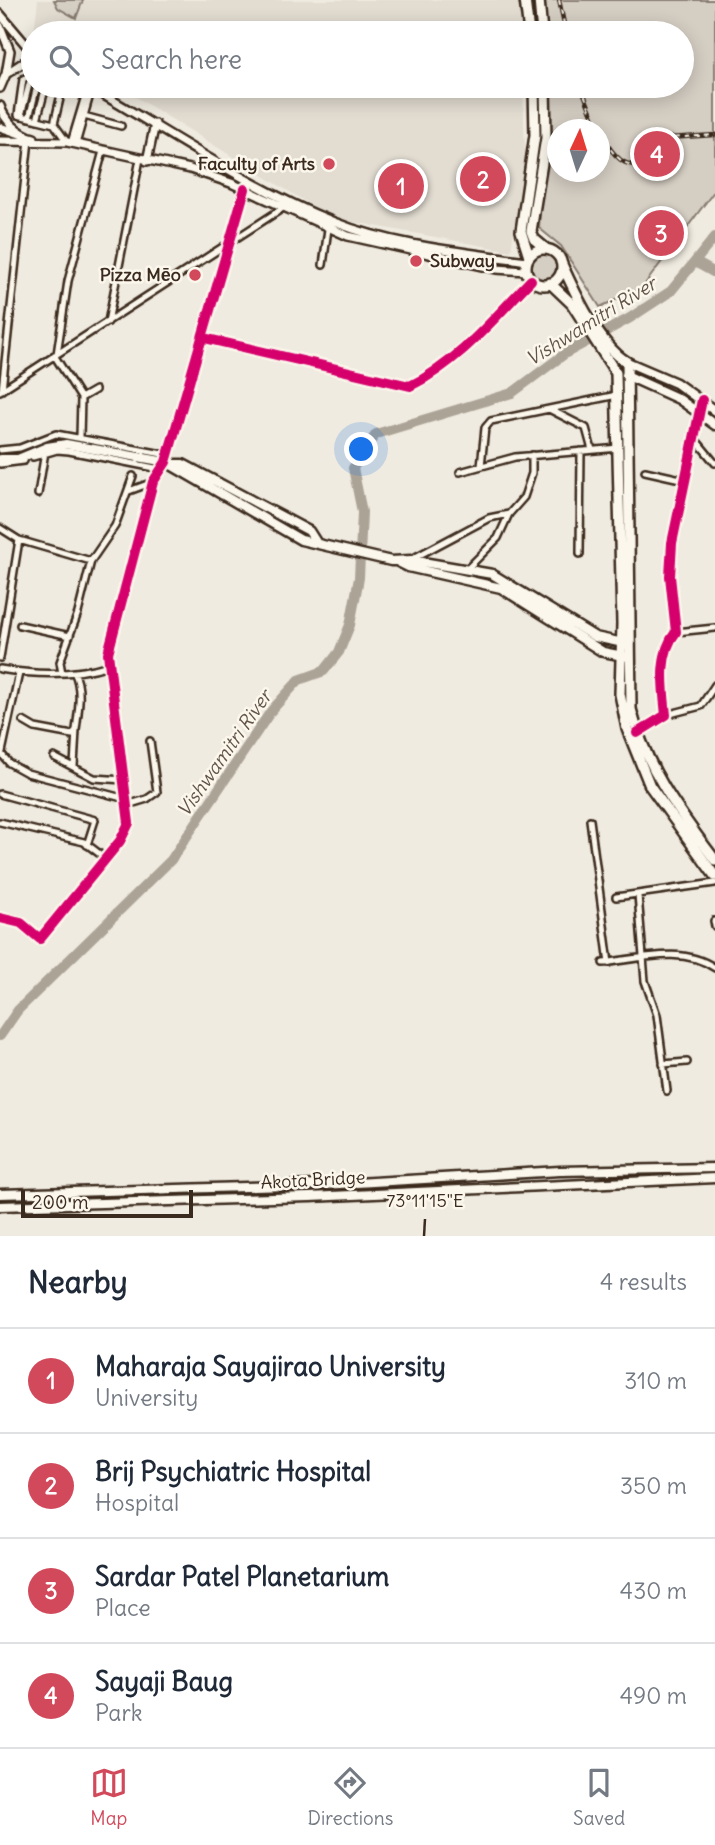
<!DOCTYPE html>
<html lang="en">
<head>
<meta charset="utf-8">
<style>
	:root { --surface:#fff; --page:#f2f2f3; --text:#1f2937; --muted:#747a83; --line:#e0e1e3; --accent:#d1495b }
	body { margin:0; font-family:Delius,sans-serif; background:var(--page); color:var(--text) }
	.compass { position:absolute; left:547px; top:119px; width:63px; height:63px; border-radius:50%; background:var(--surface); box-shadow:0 4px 18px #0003; rotate:4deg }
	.scale { position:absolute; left:21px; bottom:18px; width:172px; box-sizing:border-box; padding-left:7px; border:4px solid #3b2a1e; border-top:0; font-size:19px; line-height:24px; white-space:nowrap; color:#3b2a1e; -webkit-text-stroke:5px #fbf7ec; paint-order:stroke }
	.you { position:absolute; left:362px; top:450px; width:24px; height:24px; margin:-18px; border:5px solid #fff; border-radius:50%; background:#1a73e8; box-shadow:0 0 0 10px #1a73e833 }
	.badge { display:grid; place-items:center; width:46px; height:46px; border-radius:50%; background:var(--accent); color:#fff; font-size:23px; font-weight:700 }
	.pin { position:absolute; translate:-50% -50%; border:4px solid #fff; box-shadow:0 2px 7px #0006 }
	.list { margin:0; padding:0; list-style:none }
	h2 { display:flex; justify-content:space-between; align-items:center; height:91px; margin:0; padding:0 28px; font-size:30px }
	h2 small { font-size:23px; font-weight:400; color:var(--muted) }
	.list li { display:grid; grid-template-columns:46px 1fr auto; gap:21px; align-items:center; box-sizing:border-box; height:105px; padding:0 28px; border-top:2px solid var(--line) }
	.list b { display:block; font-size:26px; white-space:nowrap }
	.list p { margin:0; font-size:23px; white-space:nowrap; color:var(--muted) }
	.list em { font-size:23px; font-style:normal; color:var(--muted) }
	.icon { flex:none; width:38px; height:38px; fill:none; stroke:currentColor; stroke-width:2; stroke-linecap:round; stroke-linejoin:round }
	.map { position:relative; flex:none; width:715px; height:1236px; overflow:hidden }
	.search { position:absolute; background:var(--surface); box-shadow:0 4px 18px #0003; left:21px; right:21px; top:21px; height:77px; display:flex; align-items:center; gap:18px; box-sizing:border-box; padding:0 24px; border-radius:38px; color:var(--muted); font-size:26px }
	.sheet { height:511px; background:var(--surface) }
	nav { display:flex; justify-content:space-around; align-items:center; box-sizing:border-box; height:98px; border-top:2px solid var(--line); background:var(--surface); font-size:19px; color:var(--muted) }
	nav a { display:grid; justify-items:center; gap:4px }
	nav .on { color:var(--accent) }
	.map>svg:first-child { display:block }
</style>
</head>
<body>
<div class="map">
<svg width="715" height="1236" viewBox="0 0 715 1236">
	<rect width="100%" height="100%" fill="#f0ebe0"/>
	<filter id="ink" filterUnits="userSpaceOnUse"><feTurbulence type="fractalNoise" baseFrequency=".0143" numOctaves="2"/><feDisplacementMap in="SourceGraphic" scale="14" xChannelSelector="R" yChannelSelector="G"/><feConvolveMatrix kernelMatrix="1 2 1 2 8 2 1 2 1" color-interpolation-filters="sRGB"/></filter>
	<g filter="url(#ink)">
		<!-- built -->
		<path fill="#e2dcd1" d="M38,0H520L521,33H34Z
			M118,86H523L525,155L511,251L332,218Z"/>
		<!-- green -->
		<path fill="#d5cec3" stroke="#887c70" stroke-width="2" fill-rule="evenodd" d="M54,0H83L76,18L58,8Z
			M545,0H715V190L642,288L600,307L561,246L539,228L548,86H682V33H546ZM558,130H600V172H558Z
			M531 267a13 13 0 1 1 26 0a13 13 0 1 1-26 0Z"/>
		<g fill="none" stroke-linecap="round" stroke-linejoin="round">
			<!-- river -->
			<path stroke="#aca397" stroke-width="10" d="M695,262L715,273
				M0,1036L18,1010L171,860L271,711L299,680L324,671L339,652L350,625L359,578L362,512L353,468L376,434L512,393L566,353L630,318L671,291L715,237"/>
			<defs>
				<path id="street" d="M33,74L23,79L18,115L54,124L67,142
					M21,116L32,73
					M84,116L121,126
					M29,118L37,86
					M37,120L46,86
					M54,124L63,86
					M71,143L88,86
					M76,144L92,88
					M323,265L328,229
					M108,322L140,159
					M204,338L410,386C459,362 494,318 531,280
					M57,354L68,281L103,151
					M54,355L81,398L80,437
					M2,390L29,140
					M0,391L283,208
					M81,398L95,390
					M549,409L586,428L592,450
					M696,440L715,463
					M0,450L20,448L56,434L168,455
					M33,457L57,450L69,451L160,469
					M0,464L24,461
					M481,466L485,428L491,421L617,395
					M645,471L685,480
					M460,472L515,457L619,448
					M129,491L153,482
					M38,494L45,452
					M0,528L19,540
					M580,554L581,451
					M410,560L489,518L509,514L524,497L532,473V455
					M467,569L498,538L509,514
					M20,625L70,636
					M676,632L715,628
					M0,658L19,540L91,561L115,526L133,476
					M0,669C36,675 75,676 109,665
					M62,673L60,662L78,613L91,561
					M666,715L701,706L715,685
					M23,721L35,728L72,735L76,730C78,712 83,689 74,672
					M637,733L666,715C663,687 658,654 676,632L670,576L672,543L702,400
					M0,752L9,763L27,773L126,799
					M2,752L19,673
					M54,757L94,778L124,780
					M74,766L76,730
					M0,794L95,820L87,845
					M127,805L147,799L157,792L150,741
					M590,820L609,963
					M0,822L84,842L105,858
					M638,895L645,981L657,1015L667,1091
					M616,897L715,883
					M0,918L21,923L40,939L120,841L129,823L108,653L153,482L166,462L245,189
					M714,921L715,926
					M603,963C639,959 683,945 715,968
					M663,1064L687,1062"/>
				<path id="secondary" d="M0,14L33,53
					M0,26L10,51L6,74
					M88,86C169,132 247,187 334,222C394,246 464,252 527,261
					M0,88L6,74L33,56
					M0,106C4,120 19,134 34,138
					M0,127L23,135
					M0,141L67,142L190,169L231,183L348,236L496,269L526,271
					M147,161L155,124"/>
				<path id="primary" d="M627,362L676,383L715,411
					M626,375L679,399L715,425
					M0,459H18L47,447L66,444L166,462L301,540L391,561L411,560L492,574L595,637L628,644
					M172,464H183L309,531L316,542
					M398,562L408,567L501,588L603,652L628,657
					M0,1194L322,1185L560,1171L715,1168
					M0,1206L310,1197L715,1178"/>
				<path id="highway" d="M525,0L529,33
					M539,0L542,33
					M545,86L546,138L531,231L534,239L546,249
					M526 267a18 18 0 1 1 36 0a18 18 0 1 1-36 0Z
					M529,256L521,231L535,135L534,86
					M561,262C574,291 599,346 627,362L631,709C646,769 679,812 715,860
					M550,283L572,304L616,373L622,624L620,694L627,729L650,786L715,876"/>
			</defs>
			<!-- street casing -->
			<use href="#street" stroke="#3b2a1e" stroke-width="10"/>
			<!-- secondary casing -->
			<use href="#secondary" stroke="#3b2a1e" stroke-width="12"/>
			<!-- primary casing -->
			<use href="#primary" stroke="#3b2a1e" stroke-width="13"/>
			<!-- highway casing -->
			<use href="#highway" stroke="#3b2a1e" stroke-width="14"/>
			<!-- street -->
			<use href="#street" stroke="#fbf7ec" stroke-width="5"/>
			<!-- secondary -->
			<use href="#secondary" stroke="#fbf7ec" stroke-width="7"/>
			<!-- primary -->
			<use href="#primary" stroke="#fbf7ec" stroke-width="8"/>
			<!-- highway -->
			<use href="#highway" stroke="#fbf7ec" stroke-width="9"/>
			<defs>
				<path id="rail" d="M559,0L566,33
					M581,86C589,106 613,182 644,161C653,155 659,144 668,138L715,135"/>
			</defs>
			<!-- rail casing -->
			<use href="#rail" stroke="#3b2a1e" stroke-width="4.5"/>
			<!-- rail -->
			<use href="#rail" stroke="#fbf7ec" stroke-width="2" stroke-dasharray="5" stroke-linecap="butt"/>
			<defs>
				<path id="cycleway" d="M204,338L410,386C459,362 494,318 531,280
					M637,733L666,715C663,687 658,654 676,632L670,576L672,543L702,400
					M0,918L21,923L40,939L120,841L129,823L108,653L153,482L166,462L245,189"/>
			</defs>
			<!-- cycleway casing -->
			<use href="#cycleway" stroke="#fbf7ec" stroke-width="15"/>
			<!-- cycleway -->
			<use href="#cycleway" stroke="#d6006c" stroke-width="10"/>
		</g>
	</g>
	<!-- ticks -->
	<path fill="none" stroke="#3b2a1e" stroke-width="2.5" d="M424,1236L425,1219"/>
	<!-- markers -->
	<g fill="#d1495b" stroke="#fbf7ec" stroke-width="2.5">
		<circle cx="329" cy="164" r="7"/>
		<circle cx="416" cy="261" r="7"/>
		<circle cx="195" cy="275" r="7"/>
	</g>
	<g text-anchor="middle" stroke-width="5" stroke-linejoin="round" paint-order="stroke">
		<!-- poi labels -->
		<g font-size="18" font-weight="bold" fill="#3b2a1e" stroke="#fbf7ec" text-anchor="end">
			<text x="315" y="170">Faculty of Arts</text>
			<text x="430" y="267" text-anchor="start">Subway</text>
			<text x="181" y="281">Pizza Mēo</text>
		</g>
		<!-- street labels -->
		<g font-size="18" fill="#3b2a1e" stroke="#fbf7ec">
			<text transform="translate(313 1180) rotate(-3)" y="6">Akota Bridge</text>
		</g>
		<!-- water labels -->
		<g font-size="19" font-style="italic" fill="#635448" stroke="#fbf7ec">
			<text transform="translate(591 321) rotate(-32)" y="7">Vishwamitri River</text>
			<text transform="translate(224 753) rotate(-55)" y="7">Vishwamitri River</text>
		</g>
	</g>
	<g font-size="18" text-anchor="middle" fill="#3b2a1e" stroke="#fbf7ec" stroke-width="5" stroke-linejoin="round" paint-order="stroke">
		<text x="425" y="1207">73°11'15"E</text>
	</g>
</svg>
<svg class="compass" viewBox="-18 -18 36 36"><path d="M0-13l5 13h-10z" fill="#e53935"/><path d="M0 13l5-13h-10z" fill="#747a83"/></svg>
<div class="scale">200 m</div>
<div class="you"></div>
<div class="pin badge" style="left:401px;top:186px">1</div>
<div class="pin badge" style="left:483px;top:179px">2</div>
<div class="pin badge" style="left:661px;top:233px">3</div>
<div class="pin badge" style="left:657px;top:154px">4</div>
<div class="search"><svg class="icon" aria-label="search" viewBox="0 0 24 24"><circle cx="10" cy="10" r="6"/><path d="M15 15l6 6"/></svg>Search here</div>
</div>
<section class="sheet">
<h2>Nearby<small>4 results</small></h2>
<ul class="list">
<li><span class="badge">1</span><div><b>Maharaja Sayajirao University</b><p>University</p></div><em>310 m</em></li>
<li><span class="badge">2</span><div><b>Brij Psychiatric Hospital</b><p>Hospital</p></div><em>350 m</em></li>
<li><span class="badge">3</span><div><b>Sardar Patel Planetarium</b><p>Place</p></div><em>430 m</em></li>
<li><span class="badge">4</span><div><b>Sayaji Baug</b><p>Park</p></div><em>490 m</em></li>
</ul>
</section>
<nav>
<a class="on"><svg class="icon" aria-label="map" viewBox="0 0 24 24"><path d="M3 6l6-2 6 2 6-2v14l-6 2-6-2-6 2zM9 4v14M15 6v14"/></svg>Map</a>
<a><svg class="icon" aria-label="directions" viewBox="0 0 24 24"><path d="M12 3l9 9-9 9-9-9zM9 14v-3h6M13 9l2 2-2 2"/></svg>Directions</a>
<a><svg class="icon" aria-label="saved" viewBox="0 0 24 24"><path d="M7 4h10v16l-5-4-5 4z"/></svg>Saved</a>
</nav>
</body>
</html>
